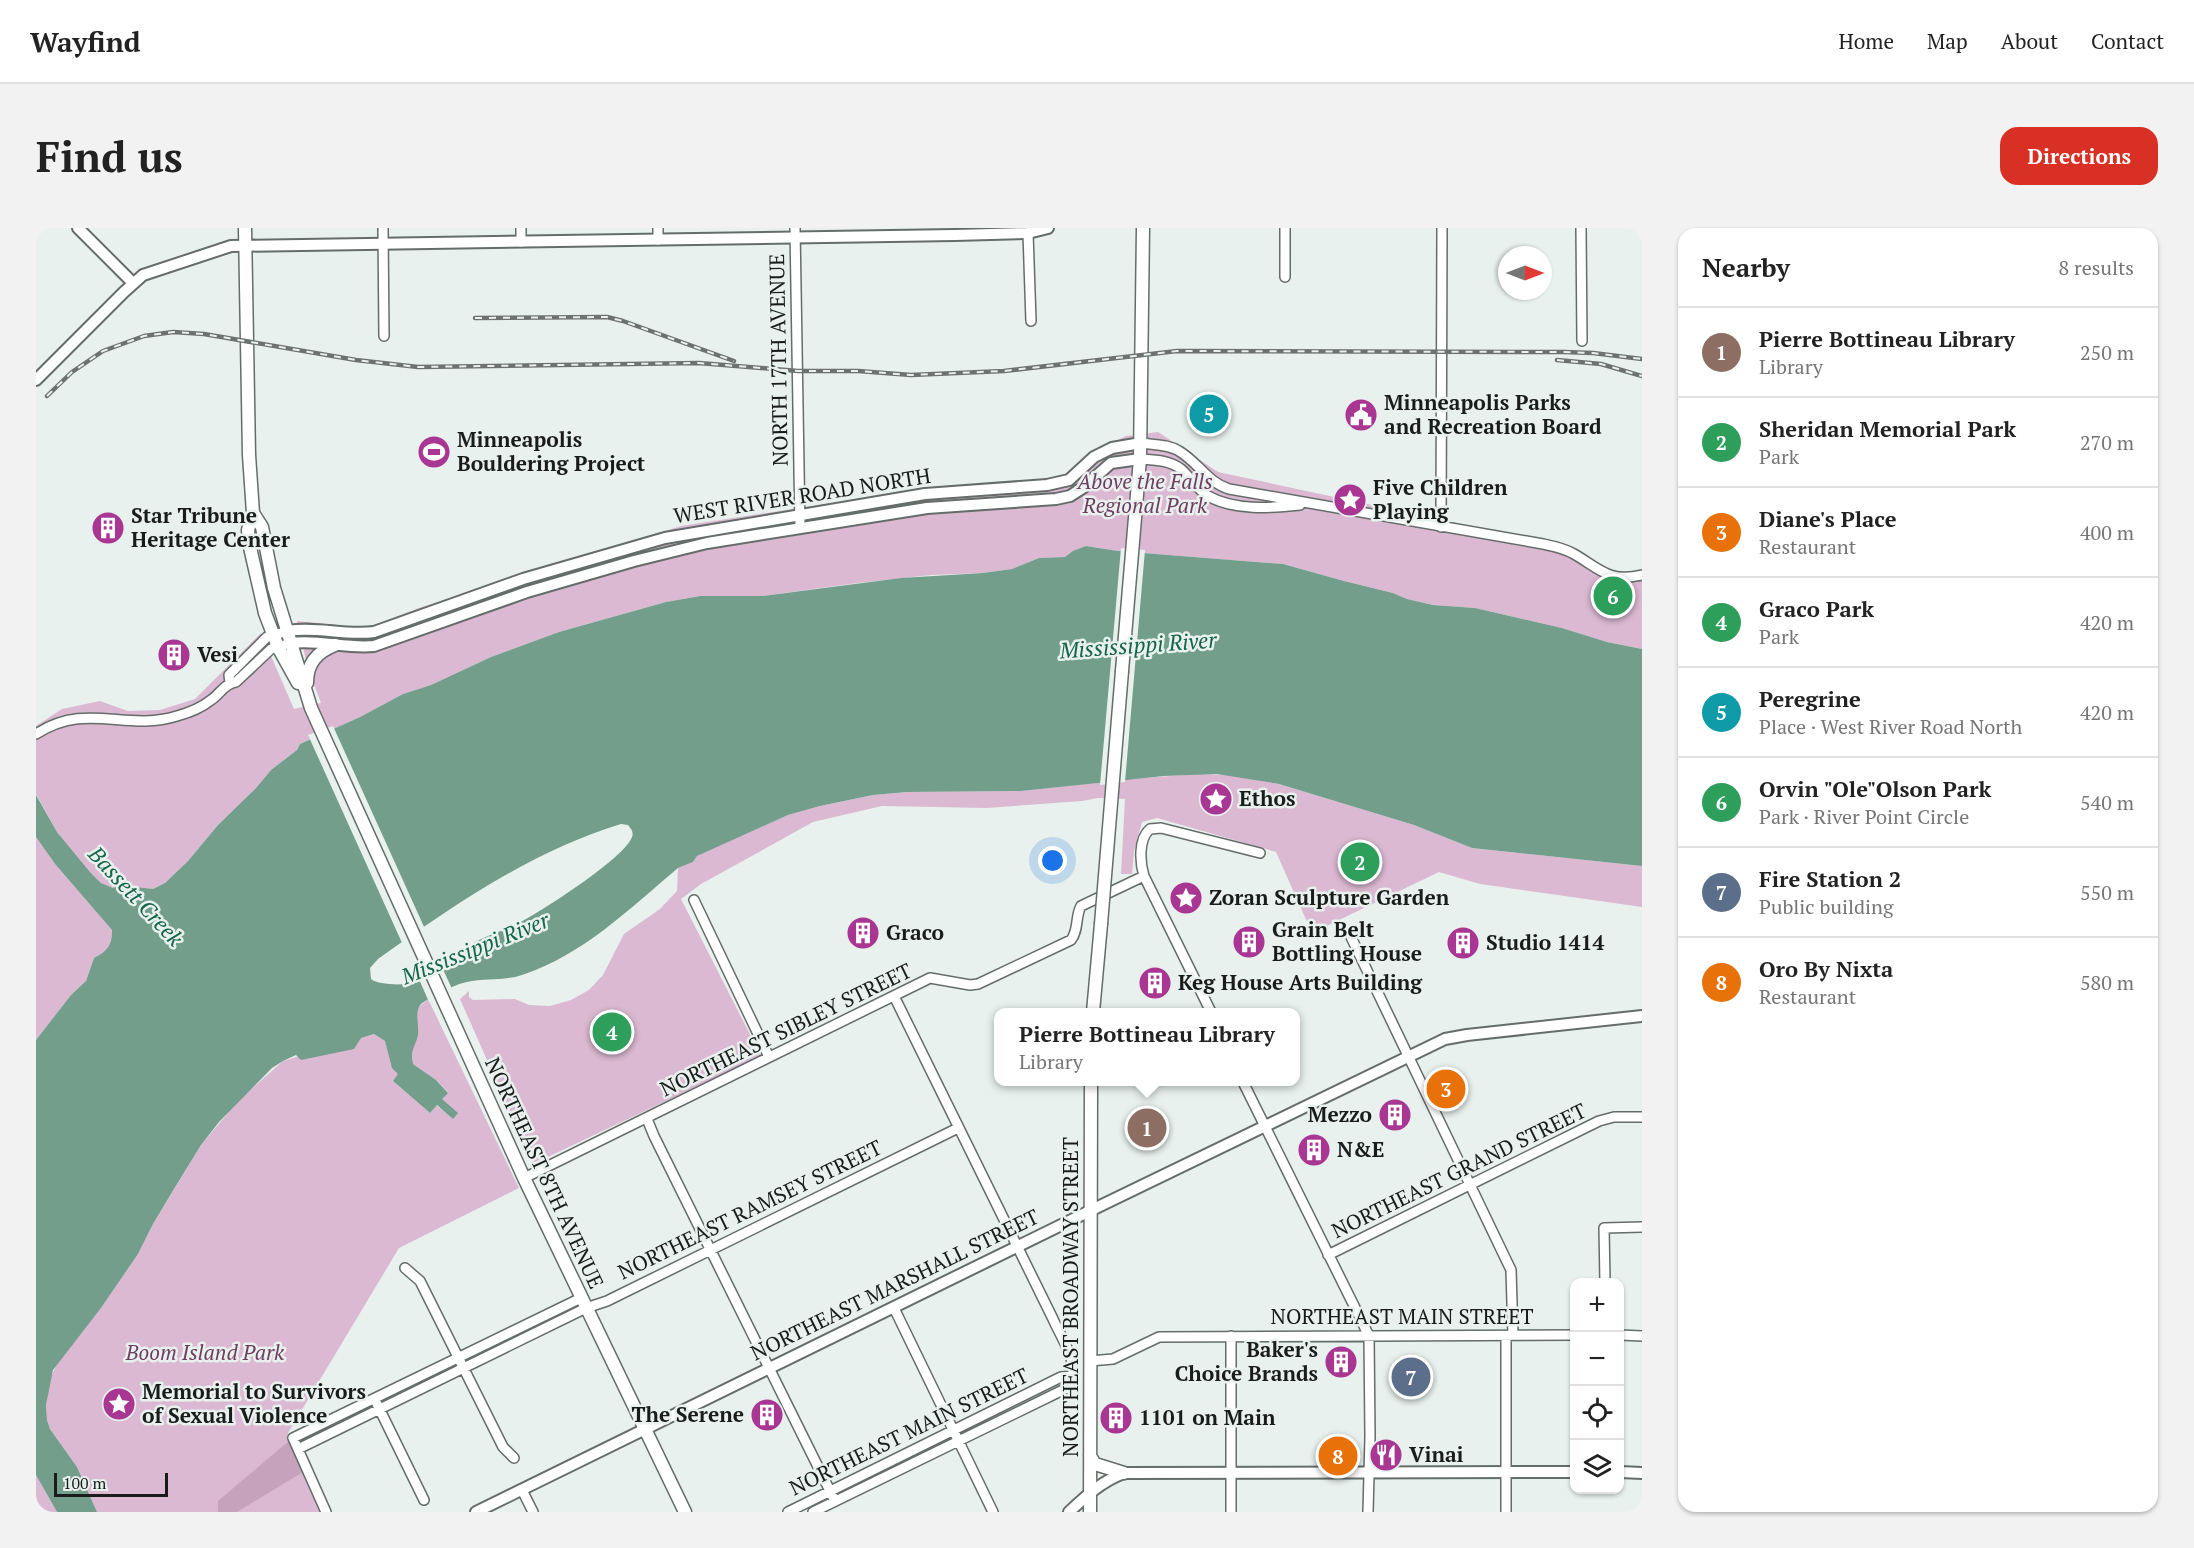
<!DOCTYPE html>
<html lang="en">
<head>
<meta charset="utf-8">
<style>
	:root { --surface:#fff; --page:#f2f2f2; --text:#222; --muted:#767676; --line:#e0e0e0; --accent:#d93025 }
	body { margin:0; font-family:"PT Serif",serif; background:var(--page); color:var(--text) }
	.controls { position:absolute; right:18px; bottom:18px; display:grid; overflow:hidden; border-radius:12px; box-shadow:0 2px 4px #0004 }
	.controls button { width:54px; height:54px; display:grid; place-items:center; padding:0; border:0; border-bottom:2px solid var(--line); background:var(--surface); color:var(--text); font:30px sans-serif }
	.compass { position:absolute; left:1462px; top:18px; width:54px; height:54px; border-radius:50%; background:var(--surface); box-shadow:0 2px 4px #0004; rotate:90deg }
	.scale { position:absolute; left:18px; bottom:15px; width:114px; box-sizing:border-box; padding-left:6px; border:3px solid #191c1b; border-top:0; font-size:16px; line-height:21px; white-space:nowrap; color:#191c1b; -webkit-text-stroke:4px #e8f1ed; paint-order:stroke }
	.you { position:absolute; left:1017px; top:633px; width:21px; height:21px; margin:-15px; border:4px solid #fff; border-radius:50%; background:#1a73e8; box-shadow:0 0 0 9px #1a73e833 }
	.badge { display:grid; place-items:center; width:39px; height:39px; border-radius:50%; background:var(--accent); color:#fff; font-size:20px; font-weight:700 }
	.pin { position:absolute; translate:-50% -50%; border:3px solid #fff; box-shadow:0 2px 6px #0006 }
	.popup { position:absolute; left:958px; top:780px; width:306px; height:78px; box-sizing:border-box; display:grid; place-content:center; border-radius:12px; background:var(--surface); filter:drop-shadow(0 2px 4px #0005); font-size:20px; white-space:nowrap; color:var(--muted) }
	.popup b { font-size:22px; color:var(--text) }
	.popup::after { content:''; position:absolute; left:50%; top:100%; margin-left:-12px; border:12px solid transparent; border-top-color:var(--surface) }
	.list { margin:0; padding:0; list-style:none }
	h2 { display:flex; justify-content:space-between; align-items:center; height:78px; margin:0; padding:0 24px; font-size:26px }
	h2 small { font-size:20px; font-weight:400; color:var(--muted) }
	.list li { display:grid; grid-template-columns:39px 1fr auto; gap:18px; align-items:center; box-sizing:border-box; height:90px; padding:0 24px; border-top:2px solid var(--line) }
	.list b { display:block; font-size:22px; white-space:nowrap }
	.list p { margin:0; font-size:20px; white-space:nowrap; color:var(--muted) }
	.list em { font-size:20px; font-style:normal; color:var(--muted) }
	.icon { flex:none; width:33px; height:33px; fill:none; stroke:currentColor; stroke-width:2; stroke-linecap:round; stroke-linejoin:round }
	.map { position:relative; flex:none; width:1606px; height:1284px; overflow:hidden; border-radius:18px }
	header { display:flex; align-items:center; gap:36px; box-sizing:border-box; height:84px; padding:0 30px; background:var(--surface); border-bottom:2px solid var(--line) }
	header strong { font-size:28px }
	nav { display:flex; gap:33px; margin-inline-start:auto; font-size:21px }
	.intro { display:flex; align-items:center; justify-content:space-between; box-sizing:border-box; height:144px; padding:0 36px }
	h1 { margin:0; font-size:42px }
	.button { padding:15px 27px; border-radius:18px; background:var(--accent); color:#fff; font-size:21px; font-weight:700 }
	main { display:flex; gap:36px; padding:0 36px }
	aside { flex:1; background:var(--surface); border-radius:18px; box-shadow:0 2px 4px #0004 }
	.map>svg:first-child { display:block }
</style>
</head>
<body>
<header>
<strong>Wayfind</strong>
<nav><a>Home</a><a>Map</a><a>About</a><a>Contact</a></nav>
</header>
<div class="intro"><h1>Find us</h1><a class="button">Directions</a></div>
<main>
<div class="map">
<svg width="1606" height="1284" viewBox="0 0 1606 1284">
	<rect width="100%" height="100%" fill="#e8f1ed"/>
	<!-- green -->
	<path fill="#dbb9d2" d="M1122,204L1182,244L1541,321L1554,331L1549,340C1567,351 1585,360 1606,353V421L1571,414L1526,400L1439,380L1397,377L1371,371L1357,365L1308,353L1247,336L1082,323L1050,318L1029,329L1003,330L976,341L947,345L895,347L822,355L727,368H664L630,374L523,404L455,429L395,457L367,466L324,489L264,516L261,522L235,542L220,560L182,597L152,633L129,655L117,661L84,657L77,660L65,655L54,644L21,604L0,566V498L26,481L64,473L92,483L124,482L159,471L225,405L258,481L285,475L272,441L261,393L331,400L383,380L645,298L888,261L1014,251L1032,245L1055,225L1090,208Z
		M1165,546L1196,547L1243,556L1378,597L1436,620L1606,638V679L1444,656L1403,644L1276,705L1240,624L1121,590L1106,594L1098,623L1096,646H1085L1089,571L1062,570L1046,573L951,580L846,578L777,594L665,656L645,671L725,828L497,936L424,771L433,763V769L437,772L479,771L493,777L514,778L535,772L553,762L567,747L588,706L624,681L641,663L642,640L657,634L661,628L672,622L752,587L784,578L837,567L871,564L985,563L1091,551Z
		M0,609L19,636L76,702C76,718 71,723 58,730L50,753L35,767L0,812Z
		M392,771L483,960L363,1020L252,1205L285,1284H61L41,1239L14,1201L11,1192L10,1177L13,1154L21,1135L65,1080L102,1026L117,996L165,917L202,873L247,833L338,806L349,813L363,846L357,853L394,885L400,877L417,890L421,885L405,871L412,864L400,852L377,836L376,820L381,808V783L383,779Z
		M0,1247L21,1284H0Z"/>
	<!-- forest -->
	<path fill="#c7a2bc" d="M254,1212L267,1244L201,1284H182V1273Z"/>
	<!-- water -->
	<path fill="#729e8b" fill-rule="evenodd" d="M1050,318L1082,323L1247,336L1308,353L1357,365L1371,371L1397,377L1439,380L1526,400L1571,414L1606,421V638L1436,620L1378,597L1243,556L1181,546L1128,548L985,563L871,564L837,567L784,578L752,587L661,628L657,634L642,640C593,681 547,727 486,747C468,753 449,750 431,754C419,756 396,768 385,776C377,786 385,799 381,811C377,822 375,822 377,836L400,852L412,865L406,871L422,885L417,891L401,877L394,885L357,853L362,846L356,840L349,813L338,806L325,810L318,821L265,832L260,827L247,833L236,840L183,894L165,917L138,961L117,996L102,1026L65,1080L17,1142L10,1177L11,1192L14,1201L41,1239L61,1284H21L0,1247V812L35,767L50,753L58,730C71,723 76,718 76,702L19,636L0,609V567L21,604L54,644L65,655L77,660L84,657L117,661L129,655L152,633L182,597L220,560L235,542L261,522L264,516L324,489L367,466L395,457L455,429L523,404L630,374L664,368H727L865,350L947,345L976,341L1003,330L1029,329L1037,323ZM585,596L592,597C595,601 598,604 596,609C589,630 503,685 481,696C465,704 445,709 431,719C425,724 420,730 414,735C404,744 386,752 374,755C365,758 340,756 335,751L334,740L342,731C418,677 496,623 585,596Z"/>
	<!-- pier -->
	<path fill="#e8f1ed" d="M1085,320L1109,322L1089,554L1064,557Z
		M297,498L389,701L367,717L272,507Z
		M405,737L417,763L393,774L382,749Z"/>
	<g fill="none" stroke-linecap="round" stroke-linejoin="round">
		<defs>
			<path id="minor" d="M347,0L348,108
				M485,0V14
				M622,0V12
				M759,0L764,300
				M1249,0V49
				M1545,0L1546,113
				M992,5L995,93
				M1105,215C1118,217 1132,216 1143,223C1163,235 1171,254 1193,261L1507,316C1517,318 1528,320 1538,326C1564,341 1573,355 1606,347
				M1104,231C1119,232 1133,232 1145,241C1154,249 1161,261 1172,268C1199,283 1234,280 1264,277
				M1405,299L1406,0
				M194,455L193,447L231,409L252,403
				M0,506C51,473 89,504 141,488C152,485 165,480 175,472C184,466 189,455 200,454L235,421L248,417
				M658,672L733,829
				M1315,709L1475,1042L1477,1107
				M1175,784L1108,648C1104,635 1102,611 1114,601L1125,600L1224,625
				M1207,854L1333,1108L1334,1208L1332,1284
				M611,891L618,908L799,1273
				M488,950L894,750L934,757L942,756L1035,712C1043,702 1039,689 1045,678L1108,648
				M1292,1027L1563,893L1578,889H1606
				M369,1040L384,1053L467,1219L478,1230
				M1569,1054L1568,1000L1606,999
				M858,1080L957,1284
				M1584,1107L1606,1108
				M1195,1108V1284
				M1470,1108V1284
				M1054,1133L1077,1131L1123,1109L1538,1107
				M341,1176L388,1272
				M262,1221L550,1080L571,1073L922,900
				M486,1262L497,1284
				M290,1284L257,1210L545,1070
				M752,1284L1025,1149L1037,1148
				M777,1284L1031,1160C1048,1141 1025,1110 1017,1091L858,768"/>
			<path id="tertiary" d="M42,0L97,55
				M0,152L88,64L107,47L195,18L919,7L992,5L1012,0
				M252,403C280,398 309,408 338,404L487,351L629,310L889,266L1011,257L1033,252L1058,229L1076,220L1105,215
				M255,415C283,411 310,421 338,418L491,364L598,333L671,315L891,280L1020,271L1034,268L1048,259L1075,235L1104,231
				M1584,1244L1606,1245
				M440,1284L1066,977L1409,811L1431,807L1606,788
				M1033,1284C1050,1268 1066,1253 1088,1245L1538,1244"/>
			<path id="secondary" d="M209,0L213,227L217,285L212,302L213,315L229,385L242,419L262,455
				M217,285L226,299L238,360L275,480L488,950L649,1284
				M1086,443L1104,231L1107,0
				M271,455C271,435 281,424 299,417
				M1057,784L1065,696
				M1054,1228L1059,1236L1088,1245
				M1054,1284L1055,854"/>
		</defs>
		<!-- minor casing -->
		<use href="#minor" stroke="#656d69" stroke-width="12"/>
		<!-- tertiary casing -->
		<use href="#tertiary" stroke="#656d69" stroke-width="14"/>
		<!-- secondary casing -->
		<use href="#secondary" stroke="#656d69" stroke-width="15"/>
		<!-- minor -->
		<use href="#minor" stroke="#fff" stroke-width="9"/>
		<!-- tertiary -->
		<use href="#tertiary" stroke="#fff" stroke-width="10"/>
		<!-- secondary -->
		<use href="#secondary" stroke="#fff" stroke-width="12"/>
		<defs>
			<path id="rail" d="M439,90L571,89L587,93L698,133
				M1521,132L1565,136L1606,148
				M11,168L36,144L67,123L108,108L137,104L168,106L320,132L382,139L663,135L762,143H822L875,147L968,143L1141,123L1528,124L1557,125L1606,131"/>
		</defs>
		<!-- rail casing -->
		<use href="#rail" stroke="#6d7270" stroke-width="4.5"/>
		<!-- rail -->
		<use href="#rail" stroke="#e8f1ed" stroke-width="2" stroke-dasharray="7" stroke-linecap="butt"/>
		<defs>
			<path id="secondary-bridge" d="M1065,696L1086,443"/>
		</defs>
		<!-- secondary-bridge casing -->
		<use href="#secondary-bridge" stroke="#656d69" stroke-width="15" stroke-linecap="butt"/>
		<!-- secondary-bridge -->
		<use href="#secondary-bridge" stroke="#fff" stroke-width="12"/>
	</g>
	<!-- icons -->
	<defs>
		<symbol id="civic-disc" viewBox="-11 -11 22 22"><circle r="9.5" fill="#a83692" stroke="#e8f1ed"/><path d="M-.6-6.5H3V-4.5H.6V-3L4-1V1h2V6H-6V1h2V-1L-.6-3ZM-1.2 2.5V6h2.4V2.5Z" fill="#fff"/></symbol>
		<symbol id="stadium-disc" viewBox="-11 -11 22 22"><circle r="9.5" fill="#a83692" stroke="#e8f1ed"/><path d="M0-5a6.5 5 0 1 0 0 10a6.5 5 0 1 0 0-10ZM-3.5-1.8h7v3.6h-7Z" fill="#fff"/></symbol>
		<symbol id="sight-disc" viewBox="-11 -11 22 22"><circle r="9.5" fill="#a83692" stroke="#e8f1ed"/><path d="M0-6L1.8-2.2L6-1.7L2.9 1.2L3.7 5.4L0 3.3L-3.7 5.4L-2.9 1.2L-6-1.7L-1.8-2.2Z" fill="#fff"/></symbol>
		<symbol id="building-disc" viewBox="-11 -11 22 22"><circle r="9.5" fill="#a83692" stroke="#e8f1ed"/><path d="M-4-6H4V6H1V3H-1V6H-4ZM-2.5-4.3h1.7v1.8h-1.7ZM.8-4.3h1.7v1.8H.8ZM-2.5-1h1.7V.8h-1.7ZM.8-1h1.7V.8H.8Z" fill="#fff"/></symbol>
		<symbol id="restaurant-disc" viewBox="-11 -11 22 22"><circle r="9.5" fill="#a83692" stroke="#e8f1ed"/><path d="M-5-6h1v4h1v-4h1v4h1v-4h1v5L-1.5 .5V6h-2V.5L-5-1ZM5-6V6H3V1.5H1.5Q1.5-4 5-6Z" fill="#fff"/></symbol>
	</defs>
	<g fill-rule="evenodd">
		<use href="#civic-disc" x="1306" y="168" width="38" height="38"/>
		<use href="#stadium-disc" x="379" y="205" width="38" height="38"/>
		<use href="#sight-disc" x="1295" y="253" width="38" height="38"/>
		<use href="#building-disc" x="53" y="281" width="38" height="38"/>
		<use href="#building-disc" x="119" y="408" width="38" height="38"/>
		<use href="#sight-disc" x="1161" y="552" width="38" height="38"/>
		<use href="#sight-disc" x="1131" y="651" width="38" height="38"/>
		<use href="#building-disc" x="808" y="686" width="38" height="38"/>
		<use href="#building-disc" x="1194" y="695" width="38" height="38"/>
		<use href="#building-disc" x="1408" y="696" width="38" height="38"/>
		<use href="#building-disc" x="1100" y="736" width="38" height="38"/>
		<use href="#building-disc" x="1340" y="868" width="38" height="38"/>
		<use href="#building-disc" x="1259" y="903" width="38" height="38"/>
		<use href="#building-disc" x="1286" y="1115" width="38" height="38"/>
		<use href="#sight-disc" x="64" y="1157" width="38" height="38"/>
		<use href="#building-disc" x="712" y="1168" width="38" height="38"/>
		<use href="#building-disc" x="1061" y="1171" width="38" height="38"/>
		<use href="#restaurant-disc" x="1331" y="1208" width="38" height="38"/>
	</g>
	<g text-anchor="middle" stroke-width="5" stroke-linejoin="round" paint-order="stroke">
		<!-- street labels -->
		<g font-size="21" fill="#191c1b" stroke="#e8f1ed">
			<text transform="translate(743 132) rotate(-91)" y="7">NORTH 17TH AVENUE</text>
			<text transform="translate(766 268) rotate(-9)" y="7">WEST RIVER ROAD NORTH</text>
			<text transform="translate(750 802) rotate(-26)" y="7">NORTHEAST SIBLEY STREET</text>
			<text transform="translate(1423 943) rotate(-26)" y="7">NORTHEAST GRAND STREET</text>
			<text transform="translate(508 945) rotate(65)" y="7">NORTHEAST 8TH AVENUE</text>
			<text transform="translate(714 982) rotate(-26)" y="7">NORTHEAST RAMSEY STREET</text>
			<text transform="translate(859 1057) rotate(-26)" y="7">NORTHEAST MARSHALL STREET</text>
			<text transform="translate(1035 1069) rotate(-90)" y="7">NORTHEAST BROADWAY STREET</text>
			<text x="1366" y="1096">NORTHEAST MAIN STREET</text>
			<text transform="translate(873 1204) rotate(-26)" y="7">NORTHEAST MAIN STREET</text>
		</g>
		<!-- poi labels -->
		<g font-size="21" font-weight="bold" fill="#191c1b" stroke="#e8f1ed" text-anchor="start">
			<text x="1348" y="182">Minneapolis Parks<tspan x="1348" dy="24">and Recreation Board</tspan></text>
			<text x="421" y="219">Minneapolis<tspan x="421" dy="24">Bouldering Project</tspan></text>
			<text x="1337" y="267">Five Children<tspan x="1337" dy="24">Playing</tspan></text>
			<text x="95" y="295">Star Tribune<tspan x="95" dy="24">Heritage Center</tspan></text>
			<text x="161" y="434">Vesi</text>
			<text x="1203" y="578">Ethos</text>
			<text x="1173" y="677">Zoran Sculpture Garden</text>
			<text x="1236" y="709">Grain Belt<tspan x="1236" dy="24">Bottling House</tspan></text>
			<text x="850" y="712">Graco</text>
			<text x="1450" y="722">Studio 1414</text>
			<text x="1142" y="762">Keg House Arts Building</text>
			<text x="1336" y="894" text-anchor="end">Mezzo</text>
			<text x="1301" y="929">N&amp;E</text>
			<text x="1282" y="1129" text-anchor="end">Baker's<tspan x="1282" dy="24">Choice Brands</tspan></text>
			<text x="106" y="1171">Memorial to Survivors<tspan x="106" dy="24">of Sexual Violence</tspan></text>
			<text x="708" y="1194" text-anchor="end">The Serene</text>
			<text x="1103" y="1197">1101 on Main</text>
			<text x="1373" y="1234">Vinai</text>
		</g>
		<!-- park labels -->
		<g font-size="21" font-style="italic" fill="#6e3d62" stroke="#e8f1ed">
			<text x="1109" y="261">Above the Falls<tspan x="1109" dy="24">Regional Park</tspan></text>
			<text x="169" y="1132">Boom Island Park</text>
		</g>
		<!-- water labels -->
		<g font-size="22" font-style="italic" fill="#16654a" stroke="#e8f1ed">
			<text transform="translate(1102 417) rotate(-4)" y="8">Mississippi River</text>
			<text transform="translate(100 668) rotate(47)" y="8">Bassett Creek</text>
			<text transform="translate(439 720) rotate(-22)" y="8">Mississippi River</text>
		</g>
	</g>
</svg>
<div class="controls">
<button>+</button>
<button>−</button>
<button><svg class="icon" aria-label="locate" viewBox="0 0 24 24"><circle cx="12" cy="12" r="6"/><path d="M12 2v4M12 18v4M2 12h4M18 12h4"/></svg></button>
<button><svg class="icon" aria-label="layers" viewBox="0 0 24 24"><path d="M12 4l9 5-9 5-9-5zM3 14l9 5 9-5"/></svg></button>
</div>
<svg class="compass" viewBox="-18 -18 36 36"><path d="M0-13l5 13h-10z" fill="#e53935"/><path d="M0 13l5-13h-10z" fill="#767676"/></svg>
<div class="scale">100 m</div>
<div class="you"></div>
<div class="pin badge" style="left:1111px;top:900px;background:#8d6e63">1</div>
<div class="popup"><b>Pierre Bottineau Library</b>Library</div>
<div class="pin badge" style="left:1324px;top:634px;background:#2e9e5b">2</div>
<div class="pin badge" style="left:1410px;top:861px;background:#e8710a">3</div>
<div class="pin badge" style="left:576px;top:804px;background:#2e9e5b">4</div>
<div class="pin badge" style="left:1173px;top:186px;background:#0f9aa8">5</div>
<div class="pin badge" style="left:1577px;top:368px;background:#2e9e5b">6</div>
<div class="pin badge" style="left:1375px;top:1149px;background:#5c6f8a">7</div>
<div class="pin badge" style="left:1302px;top:1228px;background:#e8710a">8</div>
</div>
<aside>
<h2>Nearby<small>8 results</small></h2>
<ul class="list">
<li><span class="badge" style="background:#8d6e63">1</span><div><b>Pierre Bottineau Library</b><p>Library</p></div><em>250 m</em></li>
<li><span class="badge" style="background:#2e9e5b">2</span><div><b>Sheridan Memorial Park</b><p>Park</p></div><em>270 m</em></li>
<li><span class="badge" style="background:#e8710a">3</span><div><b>Diane's Place</b><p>Restaurant</p></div><em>400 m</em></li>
<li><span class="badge" style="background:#2e9e5b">4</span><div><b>Graco Park</b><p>Park</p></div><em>420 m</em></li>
<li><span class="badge" style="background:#0f9aa8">5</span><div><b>Peregrine</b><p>Place · West River Road North</p></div><em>420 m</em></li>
<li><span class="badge" style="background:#2e9e5b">6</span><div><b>Orvin &quot;Ole&quot;Olson Park</b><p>Park · River Point Circle</p></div><em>540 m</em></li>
<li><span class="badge" style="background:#5c6f8a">7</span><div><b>Fire Station 2</b><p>Public building</p></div><em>550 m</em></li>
<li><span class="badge" style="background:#e8710a">8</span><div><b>Oro By Nixta</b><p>Restaurant</p></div><em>580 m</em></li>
</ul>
</aside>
</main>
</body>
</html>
